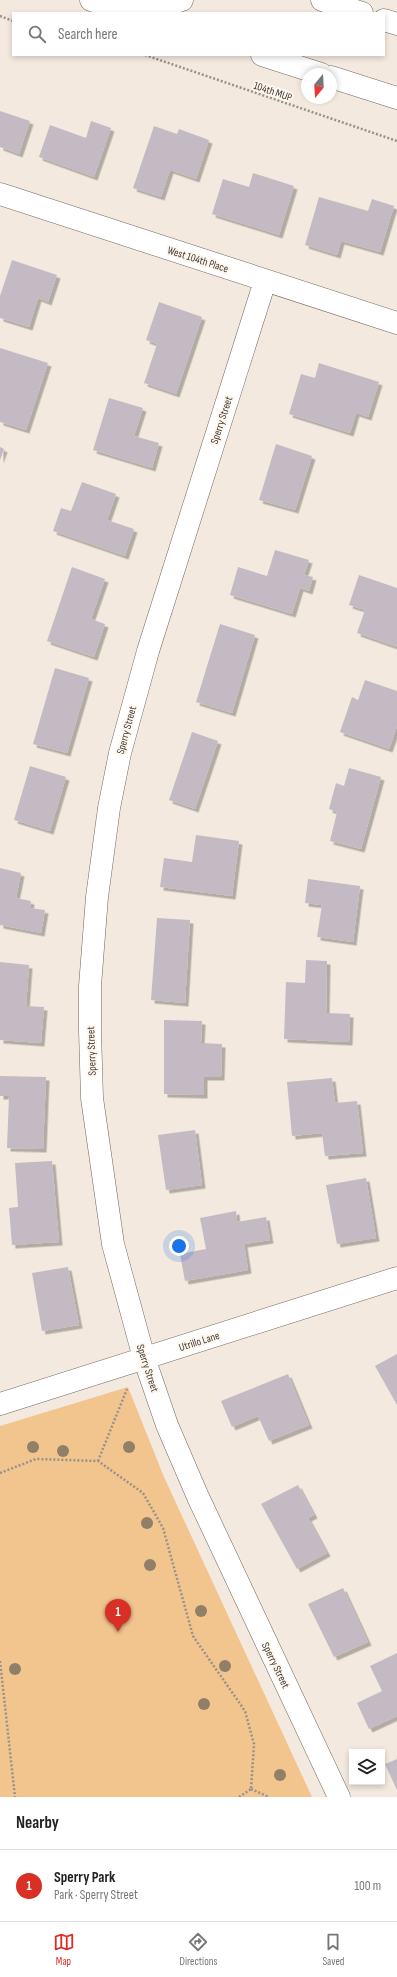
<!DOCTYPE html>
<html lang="en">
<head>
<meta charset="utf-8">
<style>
	:root { --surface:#fff; --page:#f2f2f2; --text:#222; --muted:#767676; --line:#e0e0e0; --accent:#d93025 }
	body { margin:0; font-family:"Sofia Sans Condensed",sans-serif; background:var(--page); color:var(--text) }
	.controls { position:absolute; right:12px; bottom:12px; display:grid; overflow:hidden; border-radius:0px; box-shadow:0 2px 6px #0003 }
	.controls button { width:36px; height:36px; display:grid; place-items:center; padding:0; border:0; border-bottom:1px solid var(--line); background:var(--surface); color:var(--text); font:20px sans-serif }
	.compass { position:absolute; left:301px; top:68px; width:36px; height:36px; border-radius:50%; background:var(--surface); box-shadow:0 2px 6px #0003; rotate:198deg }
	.you { position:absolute; left:179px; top:1246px; width:14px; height:14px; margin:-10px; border:3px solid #fff; border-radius:50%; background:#1a73e8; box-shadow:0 0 0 6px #1a73e833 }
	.badge { display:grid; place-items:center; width:26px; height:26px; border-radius:50%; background:var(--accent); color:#fff; font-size:13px; font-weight:700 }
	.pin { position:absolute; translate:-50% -33px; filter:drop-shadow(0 1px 2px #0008) }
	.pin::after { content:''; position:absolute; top:21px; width:14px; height:12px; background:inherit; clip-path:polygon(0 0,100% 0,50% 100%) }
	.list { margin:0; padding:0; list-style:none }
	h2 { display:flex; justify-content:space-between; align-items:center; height:52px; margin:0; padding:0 16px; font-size:17px }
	h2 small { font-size:13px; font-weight:400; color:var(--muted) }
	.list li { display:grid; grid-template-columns:26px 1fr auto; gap:12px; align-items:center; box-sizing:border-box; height:72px; padding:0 16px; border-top:1px solid var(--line) }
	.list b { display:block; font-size:15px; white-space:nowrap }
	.list p { margin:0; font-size:13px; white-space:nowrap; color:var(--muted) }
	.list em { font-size:13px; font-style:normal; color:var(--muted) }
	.icon { flex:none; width:22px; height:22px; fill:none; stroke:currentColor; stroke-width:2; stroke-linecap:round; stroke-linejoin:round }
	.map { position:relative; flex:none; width:397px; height:1797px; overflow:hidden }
	.search { position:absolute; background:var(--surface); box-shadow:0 2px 6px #0003; left:12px; right:12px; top:12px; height:44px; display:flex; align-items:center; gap:10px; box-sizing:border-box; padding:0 14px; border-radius:0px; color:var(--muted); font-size:15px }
	.sheet { height:124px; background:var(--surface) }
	nav { display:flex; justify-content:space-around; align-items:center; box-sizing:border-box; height:56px; border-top:1px solid var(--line); background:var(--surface); font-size:11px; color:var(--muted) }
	nav a { display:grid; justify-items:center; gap:2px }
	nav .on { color:var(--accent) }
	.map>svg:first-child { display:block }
</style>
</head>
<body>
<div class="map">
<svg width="397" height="1797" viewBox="0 0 397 1797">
	<defs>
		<filter id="shadow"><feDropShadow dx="3.5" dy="3.5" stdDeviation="0" flood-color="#0004"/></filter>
	</defs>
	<rect width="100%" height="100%" fill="#f3e9de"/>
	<!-- green -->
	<path fill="#f2c58f" d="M128,1387L164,1477L312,1797H0V1426Z"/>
	<!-- building -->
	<path fill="#c4bac4" filter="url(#shadow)" d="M0,111L30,121L19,154L0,147Z
		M91,121L111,128L94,177L39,157L50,125L86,138Z
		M154,126L177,134L179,129L209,140L196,179L170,170L161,197L133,188Z
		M253,173L294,186L279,235L212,214L223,179L249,187Z
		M319,197L368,211L372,199L394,206L380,252L341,241L337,255L305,245Z
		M12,260L57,275L48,302L38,298L29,327L0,318V296Z
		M159,302L202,317L176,394L144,383L157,344L146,340Z
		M0,348L48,363L26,430L0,422Z
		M319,363L379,382L368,417L356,413L350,433L289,414L301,374L315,378Z
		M109,398L143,408L134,436L159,443L152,468L93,450Z
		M276,444L312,456L295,510L259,500Z
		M0,447L4,449L0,460Z
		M82,482L116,494L107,520L134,529L125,556L53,531L61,508L71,511Z
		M275,550L309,560L304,575L313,577L309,591L300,588L292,614L230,595L238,567L267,576Z
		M72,567L105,579L91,619L105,624L94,657L47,641Z
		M359,575L397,588V647L357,633L365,610L349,605Z
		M220,624L255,635L232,713L196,702Z
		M55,668L89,678L67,753L33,744Z
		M365,680L397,691V726L389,749L340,732L352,697L358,700Z
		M192,732L218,741L195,809L169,800Z
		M30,766L66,777L50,831L14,820Z
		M349,768L381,777L361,849L330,841L337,812L329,809L336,783L344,786Z
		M196,835L239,841L232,896L160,887L164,858L192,862Z
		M0,868L21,873L16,898L31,901L30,908L45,910L41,933L0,925Z
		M308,879L360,886L353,942L317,937L322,905L305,903Z
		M157,918L190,920L185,1003L151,1000Z
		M306,960L327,961L326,1013L350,1014L349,1042L284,1039L286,982L305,983Z
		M0,962L29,965L26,1006L44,1007L41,1043L0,1040Z
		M164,1020L202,1021L201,1043L222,1044L221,1077H204V1095L164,1094Z
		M0,1076L46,1077L43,1149L7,1148L9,1096H0Z
		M332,1078L335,1103L357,1101L363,1153L325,1156L322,1133L292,1136L287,1082Z
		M195,1130L202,1185L166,1190L158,1135Z
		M52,1161L59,1242L12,1245L9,1208L18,1207L15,1163Z
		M366,1178L376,1238L337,1244L326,1185Z
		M236,1211L237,1222L266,1217L270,1240L244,1244L248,1270L185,1281L180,1254L206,1249L200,1218Z
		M68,1267L79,1325L42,1331L32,1273Z
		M397,1354V1405L375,1366Z
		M288,1374L309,1425L269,1441L258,1416L232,1427L221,1401Z
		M298,1485L314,1515L308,1518L327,1553L297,1569L261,1504Z
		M343,1588L368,1642L334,1657L308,1604Z
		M397,1653V1716L369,1729L357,1703L382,1691L370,1666Z
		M397,1759V1790L385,1764Z"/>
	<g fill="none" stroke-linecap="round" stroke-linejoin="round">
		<defs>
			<path id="minor" d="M0,194L397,323
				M265,281L148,651L120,753L109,808L97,897L90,986V1031L92,1098L113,1244L144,1358L167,1425L198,1497L339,1797
				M0,1404L397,1278"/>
			<path id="major" d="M91,0L132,13
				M322,0L362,13
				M118,8L165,6L182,0
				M384,20L397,24
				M262,55L321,74
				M331,77L397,98"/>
		</defs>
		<!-- minor casing -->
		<use href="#minor" stroke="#70685e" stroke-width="23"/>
		<!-- major casing -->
		<use href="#major" stroke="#70685e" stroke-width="23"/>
		<!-- path -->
		<path stroke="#989189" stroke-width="2.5" stroke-dasharray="2 2" stroke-linecap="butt" d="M0,16L13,21
			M145,55L397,141
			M98,1461L127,1389
			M0,1473L36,1459L98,1461L143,1493L163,1528L193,1636L245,1711L254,1744L251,1789
			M0,1661L15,1797
			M251,1789L269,1797
			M239,1797L251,1789"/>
		<!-- minor -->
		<use href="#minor" stroke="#fff" stroke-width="22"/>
		<!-- major -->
		<use href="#major" stroke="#fff" stroke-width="22"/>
	</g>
	<!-- trees -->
	<g fill="#927f67">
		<circle cx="33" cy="1447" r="6"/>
		<circle cx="129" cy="1447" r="6"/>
		<circle cx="63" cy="1451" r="6"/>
		<circle cx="147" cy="1523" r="6"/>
		<circle cx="150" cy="1565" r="6"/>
		<circle cx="201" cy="1611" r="6"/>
		<circle cx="225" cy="1666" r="6"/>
		<circle cx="15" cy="1669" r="6"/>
		<circle cx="204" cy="1704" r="6"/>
		<circle cx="280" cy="1775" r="6"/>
	</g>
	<g text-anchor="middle" stroke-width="4" stroke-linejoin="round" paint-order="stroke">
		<!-- street labels -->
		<g font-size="11" fill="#3f3b36" stroke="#fff7ee">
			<text transform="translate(273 91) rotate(19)" y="4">104th MUP</text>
			<text transform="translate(198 259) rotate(18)" y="4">West 104th Place</text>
			<text transform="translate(221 420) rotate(-72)" y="4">Sperry Street</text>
			<text transform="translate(126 730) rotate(-75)" y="4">Sperry Street</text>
			<text transform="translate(91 1051) rotate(-92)" y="4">Sperry Street</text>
			<text transform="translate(199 1341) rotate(-18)" y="4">Utrillo Lane</text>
			<text transform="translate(148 1368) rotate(72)" y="4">Sperry Street</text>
			<text transform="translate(276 1665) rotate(64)" y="4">Sperry Street</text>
		</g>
	</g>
</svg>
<div class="controls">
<button><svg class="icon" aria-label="layers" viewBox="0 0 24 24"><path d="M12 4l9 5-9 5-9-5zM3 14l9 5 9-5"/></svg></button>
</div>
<svg class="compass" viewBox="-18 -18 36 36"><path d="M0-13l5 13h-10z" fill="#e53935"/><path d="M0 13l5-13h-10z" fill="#767676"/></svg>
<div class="you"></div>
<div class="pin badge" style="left:118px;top:1632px">1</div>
<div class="search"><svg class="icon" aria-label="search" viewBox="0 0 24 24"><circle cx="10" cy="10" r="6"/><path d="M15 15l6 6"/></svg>Search here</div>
</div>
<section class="sheet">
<h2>Nearby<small></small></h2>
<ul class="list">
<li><span class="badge">1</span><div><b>Sperry Park</b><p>Park · Sperry Street</p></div><em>100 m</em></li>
</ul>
</section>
<nav>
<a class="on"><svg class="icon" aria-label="map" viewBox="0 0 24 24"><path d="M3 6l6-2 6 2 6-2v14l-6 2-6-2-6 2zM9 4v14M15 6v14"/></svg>Map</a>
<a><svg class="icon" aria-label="directions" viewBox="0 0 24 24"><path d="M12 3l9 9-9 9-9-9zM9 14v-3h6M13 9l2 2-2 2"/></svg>Directions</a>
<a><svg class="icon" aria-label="saved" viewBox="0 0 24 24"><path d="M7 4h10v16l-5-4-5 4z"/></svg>Saved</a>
</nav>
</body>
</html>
